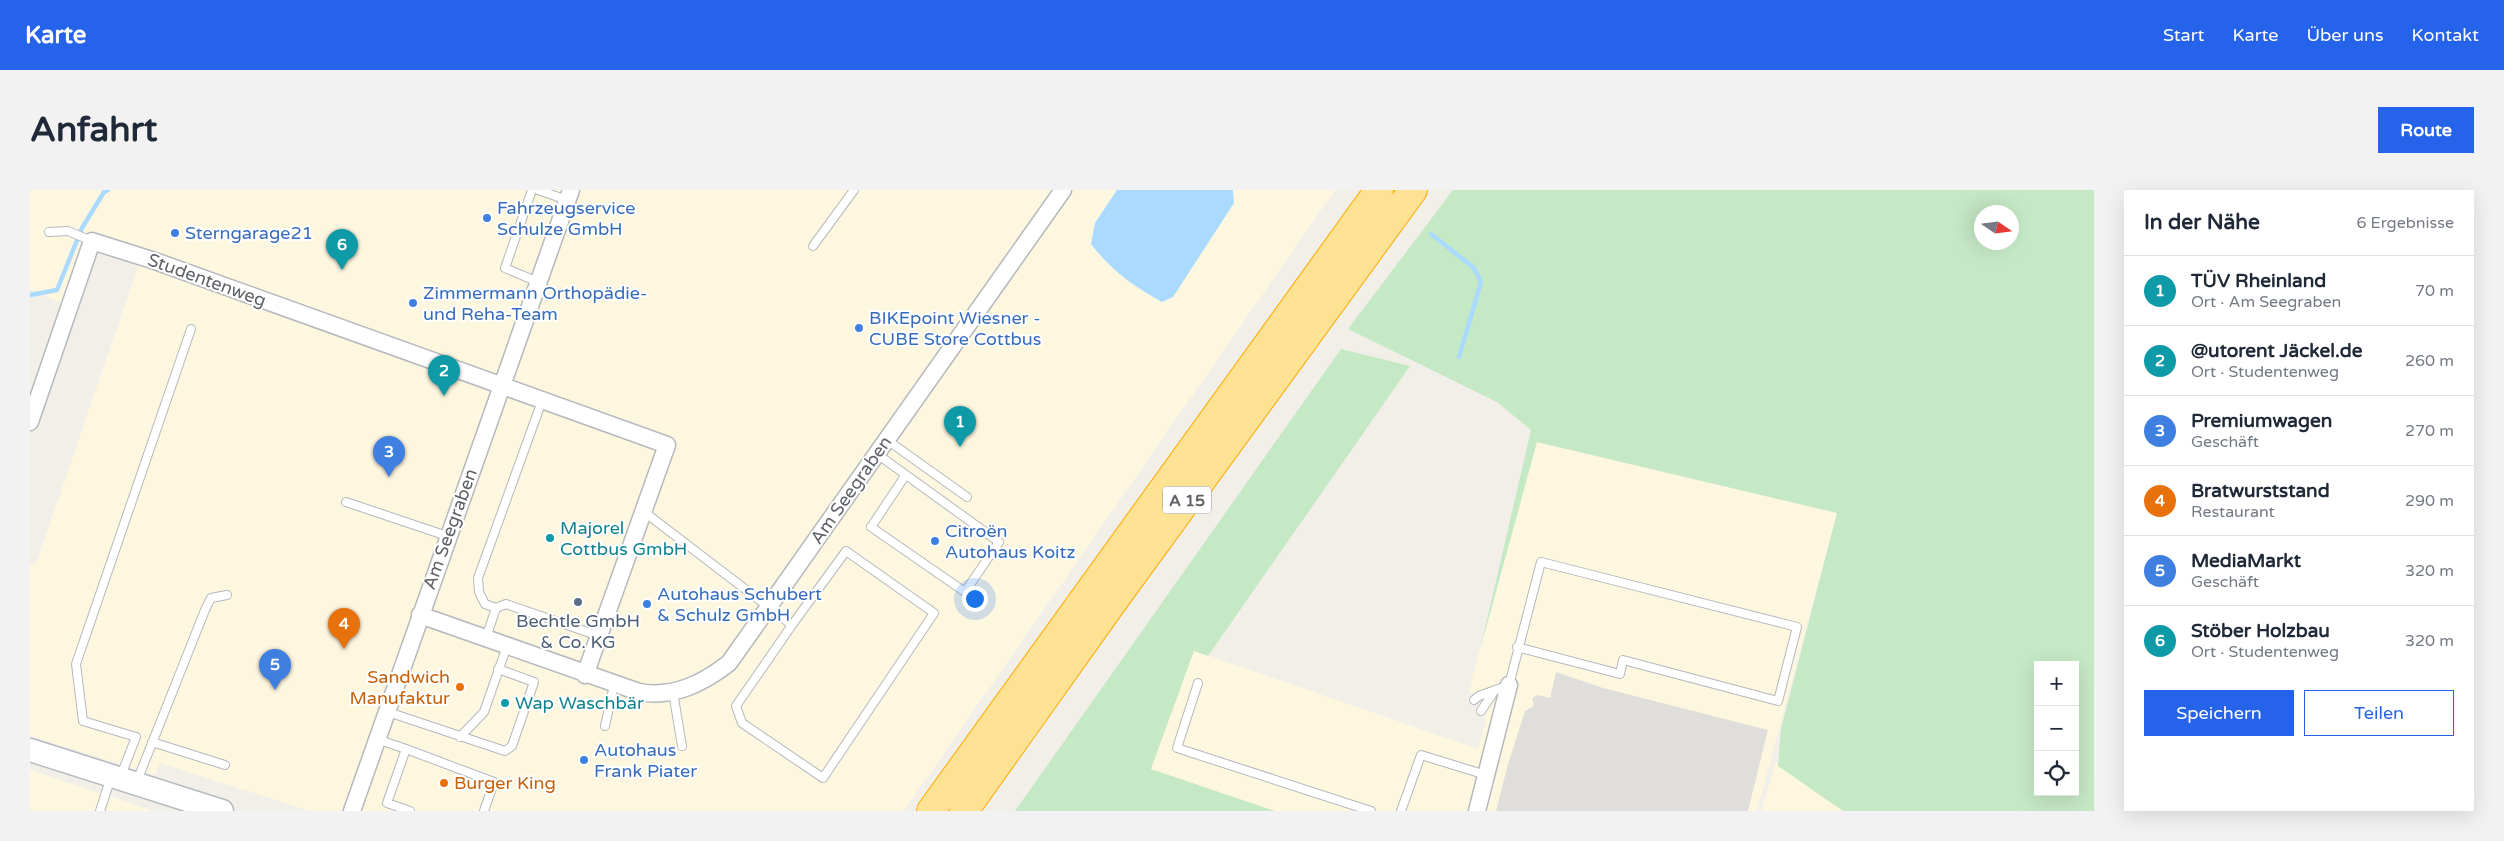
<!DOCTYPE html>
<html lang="de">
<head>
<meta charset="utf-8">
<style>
	:root { --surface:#fff; --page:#f2f2f3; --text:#1f2937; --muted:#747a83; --line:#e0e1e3; --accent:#2563eb }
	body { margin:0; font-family:"Varela Round",sans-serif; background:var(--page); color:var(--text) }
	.controls { position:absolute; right:15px; bottom:15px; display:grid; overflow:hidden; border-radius:0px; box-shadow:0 5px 20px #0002 }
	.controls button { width:45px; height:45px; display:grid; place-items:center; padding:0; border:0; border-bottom:1px solid var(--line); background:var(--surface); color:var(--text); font:25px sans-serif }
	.compass { position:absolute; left:1944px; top:15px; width:45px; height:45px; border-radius:50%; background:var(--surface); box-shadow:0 5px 20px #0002; rotate:103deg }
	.you { position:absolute; left:944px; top:408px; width:18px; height:18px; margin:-12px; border:4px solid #fff; border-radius:50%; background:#1a73e8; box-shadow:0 0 0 8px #1a73e833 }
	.badge { display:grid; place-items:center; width:32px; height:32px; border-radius:50%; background:var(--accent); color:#fff; font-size:16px; font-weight:700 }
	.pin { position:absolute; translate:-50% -41px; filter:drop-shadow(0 1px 2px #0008) }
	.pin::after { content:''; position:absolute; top:26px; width:18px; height:15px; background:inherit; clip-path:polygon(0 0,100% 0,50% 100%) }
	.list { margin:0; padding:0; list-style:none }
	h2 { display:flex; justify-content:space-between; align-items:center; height:65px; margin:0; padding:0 20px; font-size:21px }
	h2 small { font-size:16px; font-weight:400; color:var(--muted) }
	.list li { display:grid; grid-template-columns:32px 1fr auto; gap:15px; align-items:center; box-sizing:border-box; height:70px; padding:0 20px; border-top:1px solid var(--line) }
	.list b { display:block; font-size:19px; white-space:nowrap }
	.list p { margin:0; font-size:16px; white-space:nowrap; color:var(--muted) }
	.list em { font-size:16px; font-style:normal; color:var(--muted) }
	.actions { display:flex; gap:10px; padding:15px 20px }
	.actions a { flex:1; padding:11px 0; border:1px solid var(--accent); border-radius:0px; text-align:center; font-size:18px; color:var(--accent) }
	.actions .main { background:var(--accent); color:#fff }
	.icon { flex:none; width:28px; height:28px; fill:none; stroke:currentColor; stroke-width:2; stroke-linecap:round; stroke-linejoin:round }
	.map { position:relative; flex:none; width:2064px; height:621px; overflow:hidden; border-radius:0px }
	header { display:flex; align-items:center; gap:30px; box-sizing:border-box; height:70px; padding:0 25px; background:var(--accent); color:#fff }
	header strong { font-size:24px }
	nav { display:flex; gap:28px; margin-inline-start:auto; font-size:18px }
	.intro { display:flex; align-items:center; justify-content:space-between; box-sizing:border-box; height:120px; padding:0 30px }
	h1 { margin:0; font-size:35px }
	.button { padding:12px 22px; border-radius:0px; background:var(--accent); color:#fff; font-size:18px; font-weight:700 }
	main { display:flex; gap:30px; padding:0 30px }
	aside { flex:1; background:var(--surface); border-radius:0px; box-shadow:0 5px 20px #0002 }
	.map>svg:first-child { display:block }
</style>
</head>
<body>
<header>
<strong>Karte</strong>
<nav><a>Start</a><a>Karte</a><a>Über uns</a><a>Kontakt</a></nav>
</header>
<div class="intro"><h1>Anfahrt</h1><a class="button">Route</a></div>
<main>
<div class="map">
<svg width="2064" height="621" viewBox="0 0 2064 621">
	<rect width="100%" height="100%" fill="#f1efe8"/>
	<!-- commercial -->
	<path fill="#fef7e0" d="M0,0H1305L874,621H280L130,573L125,585L0,546V373L6,374L109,74L54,54L32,113L0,99Z
		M1506,252L1807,323L1727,621H985L1120,445L1448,559L1456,530L1439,499Z
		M1746,572L1815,621H1731Z
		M0,580L92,610L123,621H0Z"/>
	<!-- industrial -->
	<path fill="#e0deda" d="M1526,482L1573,498L1738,540L1718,621H1466L1478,574L1495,521L1504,516L1502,508L1508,505L1520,508Z"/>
	<!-- green -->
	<path fill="#c5e8c5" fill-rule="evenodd" d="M1423,0H2064V621H1813L1748,576L1751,539L1807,323L1507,252L1450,460L1501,240L1467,212L1318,139ZM1982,22V52H1952V22ZM2008,475H2045V602H2008Z
		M1311,159L1380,176L1178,466L1164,461L1121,579L1245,621H985Z"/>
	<!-- water -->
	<path fill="#aadaff" d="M1087,0H1203L1204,13L1143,107L1132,112C1102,95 1083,82 1061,54L1065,33Z"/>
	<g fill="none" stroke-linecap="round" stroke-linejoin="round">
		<!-- stream -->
		<path stroke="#aadaff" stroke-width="4.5" d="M1401,44L1444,78L1451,92L1429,167
			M0,105L27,100L52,38L74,2L78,0"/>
		<defs>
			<path id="lane" d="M502,0L475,78L508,92
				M508,0L537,10
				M19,42L38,41L62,51
				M783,56L824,0
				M857,250L937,307
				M847,264L969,352L935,402L841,337L875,286
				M316,312L417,346
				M613,321L762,435L816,361L904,423L793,588L712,533L706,516L762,435
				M466,418L476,414L569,446
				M456,448L466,418L455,414L449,402L448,388L512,211
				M1168,493L1147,558L1341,621
				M643,502L652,556
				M1444,510L1449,506L1479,495L1511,372L1767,437L1748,511L1593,470L1590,484L1487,457
				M355,521L475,561L482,556L504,492L468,479
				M1451,521L1465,500
				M575,536L584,495
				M430,547L454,522L477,456
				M347,549L376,559
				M122,552L195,575
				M90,588L106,547L53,531L46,474L161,139
				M107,591L175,420L181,408L197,405
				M70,621L81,587
				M380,621L357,613L376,559L464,592L454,621
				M1371,621L1391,565L1456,585"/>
			<path id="street" d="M0,232L62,51L125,71L637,255L555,485
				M390,425L609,502C643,508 672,494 699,473L1033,0
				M322,621L541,0
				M1447,621L1479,495"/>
			<path id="secondary" d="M0,560L192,621"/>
			<path id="highway" d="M901,621L1349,0
				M934,621L1085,409L1383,0"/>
		</defs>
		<!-- lane casing -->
		<use href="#lane" stroke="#b5b8bc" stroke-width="10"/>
		<!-- street casing -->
		<use href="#street" stroke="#b5b8bc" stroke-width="19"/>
		<!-- secondary casing -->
		<use href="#secondary" stroke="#b6babf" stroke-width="25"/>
		<!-- highway casing -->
		<use href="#highway" stroke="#f9ab00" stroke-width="30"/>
		<!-- lane -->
		<use href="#lane" stroke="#fff" stroke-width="8"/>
		<!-- street -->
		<use href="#street" stroke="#fff" stroke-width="16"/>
		<!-- secondary -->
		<use href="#secondary" stroke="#fff" stroke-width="22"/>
		<!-- highway -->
		<use href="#highway" stroke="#fde293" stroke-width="28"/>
	</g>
	<!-- markers -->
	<g fill="#3f7fe0" stroke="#fff" stroke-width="2">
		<circle cx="457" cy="28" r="5"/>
		<circle cx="145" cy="43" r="5"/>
		<circle cx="383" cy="113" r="5"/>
		<circle cx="829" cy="138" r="5"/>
		<circle cx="905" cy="351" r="5"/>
		<circle cx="617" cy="414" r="5"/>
		<circle cx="554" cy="570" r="5"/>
	</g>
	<g fill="#0f9aa8" stroke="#fff" stroke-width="2">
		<circle cx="520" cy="348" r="5"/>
		<circle cx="475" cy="513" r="5"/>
	</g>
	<circle fill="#5c6f8a" stroke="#fff" stroke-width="2" cx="548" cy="412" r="5"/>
	<g fill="#e8710a" stroke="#fff" stroke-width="2">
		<circle cx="430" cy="497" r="5"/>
		<circle cx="414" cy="593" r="5"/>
	</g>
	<g text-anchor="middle" stroke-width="4" stroke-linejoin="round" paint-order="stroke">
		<!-- shield labels -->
		<rect fill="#fff" stroke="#8f9295" stroke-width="1" x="1133" y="296.5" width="48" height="27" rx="4"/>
		<g font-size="16" font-weight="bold" fill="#5f6368">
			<text x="1157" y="316">A 15</text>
		</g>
		<!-- shop labels -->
		<g font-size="18" fill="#366cbe" stroke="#fff" text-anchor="start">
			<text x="467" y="24">Fahrzeugservice<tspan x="467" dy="21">Schulze GmbH</tspan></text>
			<text x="155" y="49">Sterngarage21</text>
			<text x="393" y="109">Zimmermann Orthopädie-<tspan x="393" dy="21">und Reha-Team</tspan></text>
			<text x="839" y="134">BIKEpoint Wiesner -<tspan x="839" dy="21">CUBE Store Cottbus</tspan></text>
			<text x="915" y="347">Citroën<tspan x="915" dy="21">Autohaus Koitz</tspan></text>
			<text x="627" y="410">Autohaus Schubert<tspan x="627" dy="21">&amp; Schulz GmbH</tspan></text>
			<text x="564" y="566">Autohaus<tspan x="564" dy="21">Frank Piater</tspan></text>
		</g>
		<!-- street labels -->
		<g font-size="18" fill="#5f6368" stroke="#fff">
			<text transform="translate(177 90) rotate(20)" y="6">Studentenweg</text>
			<text transform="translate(821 300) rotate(-55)" y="6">Am Seegraben</text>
			<text transform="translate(420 339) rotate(-70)" y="6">Am Seegraben</text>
		</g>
		<!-- culture labels -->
		<g font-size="18" fill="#0d838f" stroke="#fff" text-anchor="start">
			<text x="530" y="344">Majorel<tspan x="530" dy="21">Cottbus GmbH</tspan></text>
			<text x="485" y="519">Wap Waschbär</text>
		</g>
		<!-- service labels -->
		<g font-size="18" fill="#4e5e75" stroke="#fff">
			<text x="548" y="437">Bechtle GmbH<tspan x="548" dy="21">&amp; Co. KG</tspan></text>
		</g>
		<!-- food labels -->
		<g font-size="18" fill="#c56008" stroke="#fff" text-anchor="end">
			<text x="420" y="493">Sandwich<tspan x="420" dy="21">Manufaktur</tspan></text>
			<text x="424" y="599" text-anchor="start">Burger King</text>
		</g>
	</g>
</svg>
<div class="controls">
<button>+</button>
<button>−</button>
<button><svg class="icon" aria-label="locate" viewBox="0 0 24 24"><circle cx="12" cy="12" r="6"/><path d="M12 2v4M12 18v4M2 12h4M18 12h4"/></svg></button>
</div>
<svg class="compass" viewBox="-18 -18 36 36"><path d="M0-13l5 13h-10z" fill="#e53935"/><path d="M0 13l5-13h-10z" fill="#747a83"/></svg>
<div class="you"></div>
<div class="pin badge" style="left:930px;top:257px;background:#0f9aa8">1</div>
<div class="pin badge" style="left:414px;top:206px;background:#0f9aa8">2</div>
<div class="pin badge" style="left:359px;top:287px;background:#3f7fe0">3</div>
<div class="pin badge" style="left:314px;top:459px;background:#e8710a">4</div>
<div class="pin badge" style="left:245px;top:500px;background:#3f7fe0">5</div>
<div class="pin badge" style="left:312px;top:80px;background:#0f9aa8">6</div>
</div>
<aside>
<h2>In der Nähe<small>6 Ergebnisse</small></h2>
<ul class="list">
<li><span class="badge" style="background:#0f9aa8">1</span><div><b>TÜV Rheinland</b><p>Ort · Am Seegraben</p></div><em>70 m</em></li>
<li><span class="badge" style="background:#0f9aa8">2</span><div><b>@utorent Jäckel.de</b><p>Ort · Studentenweg</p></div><em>260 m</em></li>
<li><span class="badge" style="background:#3f7fe0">3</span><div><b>Premiumwagen</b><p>Geschäft</p></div><em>270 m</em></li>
<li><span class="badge" style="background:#e8710a">4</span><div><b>Bratwurststand</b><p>Restaurant</p></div><em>290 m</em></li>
<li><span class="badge" style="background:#3f7fe0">5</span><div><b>MediaMarkt</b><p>Geschäft</p></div><em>320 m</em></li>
<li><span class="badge" style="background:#0f9aa8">6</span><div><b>Stöber Holzbau</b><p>Ort · Studentenweg</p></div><em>320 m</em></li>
</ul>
<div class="actions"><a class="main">Speichern</a><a>Teilen</a></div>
</aside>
</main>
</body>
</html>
